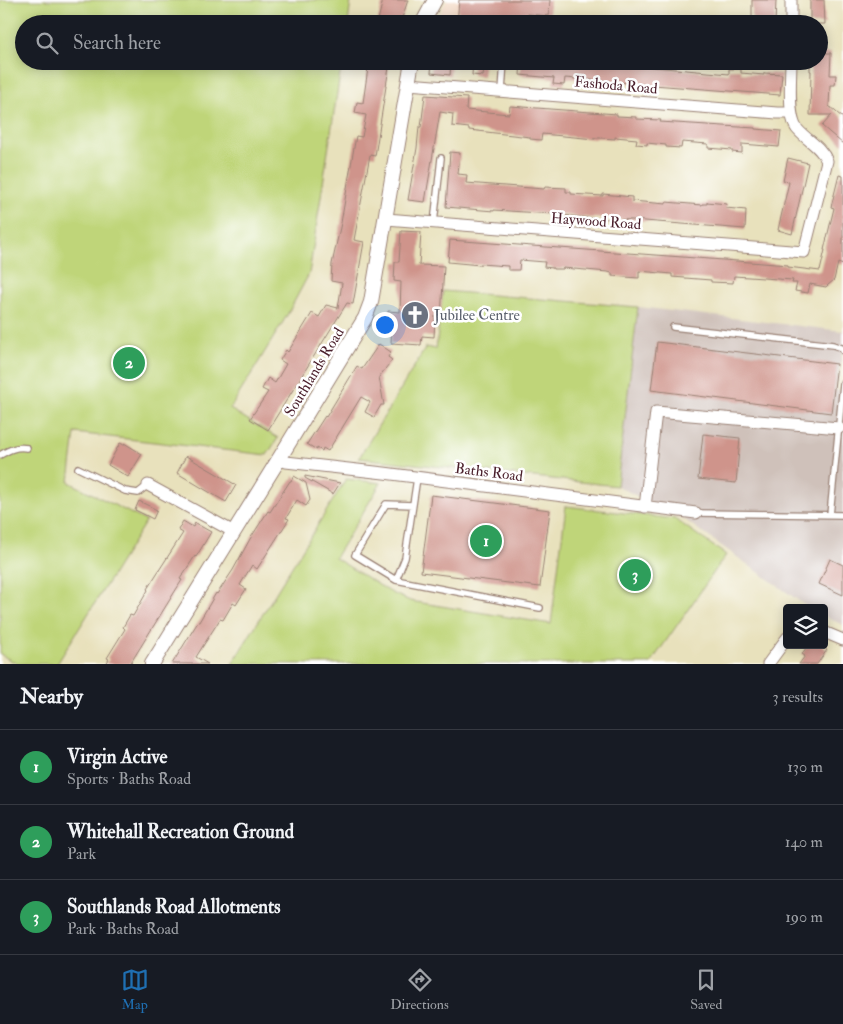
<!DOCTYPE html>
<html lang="en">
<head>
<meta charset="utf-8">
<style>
	:root { --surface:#171b24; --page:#20242c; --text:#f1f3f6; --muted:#9ea1a6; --line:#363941; --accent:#1f6fb2 }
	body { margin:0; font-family:"IM FELL Double Pica",serif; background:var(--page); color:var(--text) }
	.controls { position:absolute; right:15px; bottom:15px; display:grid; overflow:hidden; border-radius:5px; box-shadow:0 2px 12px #0003 }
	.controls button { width:45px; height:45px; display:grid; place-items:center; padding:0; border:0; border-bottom:1px solid var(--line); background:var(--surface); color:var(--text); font:25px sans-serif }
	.you { position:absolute; left:384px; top:324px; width:18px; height:18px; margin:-12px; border:4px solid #fff; border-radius:50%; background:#1a73e8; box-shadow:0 0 0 8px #1a73e833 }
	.badge { display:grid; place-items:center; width:32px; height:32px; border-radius:50%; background:var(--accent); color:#fff; font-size:16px; font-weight:700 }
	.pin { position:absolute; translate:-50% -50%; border:2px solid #fff; box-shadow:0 1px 5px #0006 }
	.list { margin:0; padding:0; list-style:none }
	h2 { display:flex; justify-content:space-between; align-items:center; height:65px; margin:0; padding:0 20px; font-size:21px }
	h2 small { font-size:16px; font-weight:400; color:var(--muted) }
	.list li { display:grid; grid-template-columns:32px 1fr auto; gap:15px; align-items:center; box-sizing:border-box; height:75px; padding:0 20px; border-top:1px solid var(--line) }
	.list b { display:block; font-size:19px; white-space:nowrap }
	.list p { margin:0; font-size:16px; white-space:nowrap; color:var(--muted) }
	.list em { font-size:16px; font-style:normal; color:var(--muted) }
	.icon { flex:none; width:28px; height:28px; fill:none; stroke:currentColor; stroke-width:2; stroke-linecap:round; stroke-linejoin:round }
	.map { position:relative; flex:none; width:843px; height:664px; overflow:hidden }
	.search { position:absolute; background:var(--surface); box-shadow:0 2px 12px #0003; left:15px; right:15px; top:15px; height:55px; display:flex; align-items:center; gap:12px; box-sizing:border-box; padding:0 18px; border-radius:28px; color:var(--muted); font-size:19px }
	.sheet { height:290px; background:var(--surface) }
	nav { display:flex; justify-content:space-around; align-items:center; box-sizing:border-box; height:70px; border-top:1px solid var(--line); background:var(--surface); font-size:14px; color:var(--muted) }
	nav a { display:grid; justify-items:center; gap:2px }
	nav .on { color:var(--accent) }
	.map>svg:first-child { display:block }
</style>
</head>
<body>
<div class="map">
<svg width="843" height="664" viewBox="0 0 843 664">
	<rect width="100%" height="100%" fill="#fff"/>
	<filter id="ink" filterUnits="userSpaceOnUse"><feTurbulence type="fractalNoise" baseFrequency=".02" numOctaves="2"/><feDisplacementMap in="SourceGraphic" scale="10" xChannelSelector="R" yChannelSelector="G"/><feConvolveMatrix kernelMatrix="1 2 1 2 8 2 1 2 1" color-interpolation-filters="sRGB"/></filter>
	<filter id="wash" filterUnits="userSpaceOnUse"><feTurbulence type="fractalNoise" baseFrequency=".0096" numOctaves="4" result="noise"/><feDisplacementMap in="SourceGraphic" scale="20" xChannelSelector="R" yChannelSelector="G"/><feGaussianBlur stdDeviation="1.12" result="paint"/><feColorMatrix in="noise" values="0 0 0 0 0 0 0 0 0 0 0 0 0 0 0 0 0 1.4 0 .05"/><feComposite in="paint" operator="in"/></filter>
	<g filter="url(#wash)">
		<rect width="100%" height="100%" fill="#e8e1bc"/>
		<!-- built -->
		<path fill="#f2d5bd" d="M447,0H529L527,23L487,21V24H434Z"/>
		<!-- industrial -->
		<path fill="#cfc1ba" d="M638,307L843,331V347L836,390L843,392V625L824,616V608H809L685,520L617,486Z"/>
		<!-- green -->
		<path fill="#bfd579" stroke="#847a52" d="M0,0H351L348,24H24V61H342L309,274L286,317L230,409L278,438L267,455L75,433L69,482L146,521L57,664H17L0,654Z
			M443,291L638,307L617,486L359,458L426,347L436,349Z
			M346,479L381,483L335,558L392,593L410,601L551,624L566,506L675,519L726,555L650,664H232Z"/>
		<g id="blocks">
			<!-- building -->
			<path fill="#cf948b" d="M383,0H408L400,24H377Z
				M459,0H550L549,16L528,14L527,24H457Z
				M752,0H776L775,24H752Z
				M810,0H824L825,24H810Z
				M819,53H831L830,75H836L835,85H830L829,106L843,118V144L822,126L832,115H810L811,71H810V61H819Z
				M369,61H390L375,156L370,155L354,240L364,242L353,304L347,303L268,430L250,419L268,392L262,389L268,378L275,383L286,364L280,360L286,350L288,352L312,313L319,317L326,305L338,308L342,283L331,281L332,264L341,223L356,136L362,137L366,115L355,113L357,102L363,103Z
				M432,61H451L450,75L431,73Z
				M473,61H485L483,76L472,75Z
				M521,61H590L729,74V69H741V73L764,75V73L782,74L780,95L565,78L564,85L553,84L554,78L520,75Z
				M425,95L467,98L466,110L509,114L510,106L617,114V116L636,117V119L661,120L660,122L755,128V129L781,131L779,147L742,144V153L732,152V150L708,148V144L682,142L681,148L666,147V145L647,143V145L636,144L637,139L615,137V139L602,138H595V139L542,134L541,140L530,139V137L469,130V128L452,126L453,114L440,112L425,202L408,200L417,148L419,127H421Z
				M450,152L460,153L458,174L467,175L466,183L544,189L545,187L566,188V192H571V194L603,196V194L632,197V201L666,204V202L702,205V204H707V202L727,204L726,208L746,210L745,229L632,220L590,218L554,214L494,210V211L446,207Z
				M788,158L808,163L792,234L778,230L789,182L783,181Z
				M839,175L843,176V265L838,263L834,280L828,285L826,287L810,284L808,293L795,291L797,283H792L793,280L734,276L733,283L711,282V280L672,277V274L639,271V278L612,276V273L608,272L563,268V269H553V268L544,267L545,262L520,260L519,270H508V266L480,264V265L448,262L450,240L737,261L788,265V267L820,271L825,250H824L834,208L831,207Z
				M401,231L421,232L419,265L444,266L441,317L435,316L434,337L422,336L421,345L391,343L392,323H387L388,311L400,312L401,282L394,281L395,262H399Z
				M657,342L837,364L831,413L651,390Z
				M379,344L391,352L388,357L392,360L379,377L384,405H381L374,417L365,412L370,402L361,397L328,451L323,448L322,451L317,448V450L307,444L325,416L326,417L357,366L362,369Z
				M703,434L740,438L736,483L698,479Z
				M120,443L124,445V443L142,454L128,477L108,465Z
				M186,456L236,485L226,502L177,473Z
				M294,476L306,483L310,500L306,506L297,500L286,518L289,519L257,569L252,565L240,585L246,589L236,605L233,603L223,620L220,619L196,657L208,664H172L198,622H199L216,593L217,594L233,570L250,539L268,511L270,512L290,481H291Z
				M305,476L340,483L333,494L305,478Z
				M431,495L550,510L540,587L421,572Z
				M139,501L157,510L153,519L135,510Z
				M183,521L193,527L195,523L211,532L196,557L195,556L180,579L182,580L130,664H106L109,659L107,658L125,629L123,627L130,615L133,616L148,590L147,589L183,533L178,530Z
				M830,559L843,565V595L819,584Z
				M808,645H821L827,650L817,664H799L805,656L802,654Z"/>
		</g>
	</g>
	<g filter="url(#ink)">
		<use href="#blocks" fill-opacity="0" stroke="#998074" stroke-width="1"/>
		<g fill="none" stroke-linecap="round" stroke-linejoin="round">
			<defs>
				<path id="service" d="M502,91L504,61
					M434,223L441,158
					M673,327L833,345L842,348L843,351
					M0,455C9,450 16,446 27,448
					M78,468L125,491L138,493L148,485
					M417,478L405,558L396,580L540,608
					M696,513L843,515
					M830,515L843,384
					M396,580L355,555L386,504L413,505"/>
				<path id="minor" d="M791,0V24
					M408,84L777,113H791
					M386,219L804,252L827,161C821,147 808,141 798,130C787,119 791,78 791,61
					M279,459L286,462L384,473L696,513
					M148,485L234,532
					M645,507L656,412L839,428
					M824,632L843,640
					M768,664L787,638"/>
				<path id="tertiary" d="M422,24L435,0
					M152,664L279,459L365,318L371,302L412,61"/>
			</defs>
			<!-- service casing -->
			<use href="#service" stroke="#998074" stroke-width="8"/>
			<!-- minor casing -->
			<use href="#minor" stroke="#998074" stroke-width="13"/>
			<!-- tertiary casing -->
			<use href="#tertiary" stroke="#998074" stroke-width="16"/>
			<!-- service -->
			<use href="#service" stroke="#fff" stroke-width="5.5"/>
			<!-- minor -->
			<use href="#minor" stroke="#fff" stroke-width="11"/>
			<!-- tertiary -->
			<use href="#tertiary" stroke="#fff" stroke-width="14"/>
		</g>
	</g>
	<!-- icons -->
	<defs>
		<symbol id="church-disc" viewBox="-11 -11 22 22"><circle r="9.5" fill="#6b7280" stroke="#fff"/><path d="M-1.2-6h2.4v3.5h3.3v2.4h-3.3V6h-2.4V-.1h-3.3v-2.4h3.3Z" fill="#fff"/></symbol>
	</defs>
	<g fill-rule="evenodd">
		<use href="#church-disc" x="399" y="299" width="32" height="32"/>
	</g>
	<g text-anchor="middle" stroke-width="5" stroke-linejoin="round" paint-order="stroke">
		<!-- street labels -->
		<g font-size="15" fill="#4a1f2b" stroke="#fff">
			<text transform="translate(616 85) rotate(5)" y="5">Fashoda Road</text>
			<text transform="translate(596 221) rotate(4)" y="5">Haywood Road</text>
			<text transform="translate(314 372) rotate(-59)" y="5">Southlands Road</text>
			<text transform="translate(489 472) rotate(7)" y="5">Baths Road</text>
		</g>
		<!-- worship labels -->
		<g font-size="15" fill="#5b616d" stroke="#fff" text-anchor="start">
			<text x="434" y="320">Jubilee Centre</text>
		</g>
	</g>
</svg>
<div class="controls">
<button><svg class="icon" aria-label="layers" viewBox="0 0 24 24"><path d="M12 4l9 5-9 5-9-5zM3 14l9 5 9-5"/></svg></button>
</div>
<div class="you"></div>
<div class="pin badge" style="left:486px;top:541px;background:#2e9e5b">1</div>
<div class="pin badge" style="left:129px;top:363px;background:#2e9e5b">2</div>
<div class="pin badge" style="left:635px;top:575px;background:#2e9e5b">3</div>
<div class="search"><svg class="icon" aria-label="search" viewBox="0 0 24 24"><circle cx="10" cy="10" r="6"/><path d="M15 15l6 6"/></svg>Search here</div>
</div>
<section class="sheet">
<h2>Nearby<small>3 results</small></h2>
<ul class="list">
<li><span class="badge" style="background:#2e9e5b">1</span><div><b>Virgin Active</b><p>Sports · Baths Road</p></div><em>130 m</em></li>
<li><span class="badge" style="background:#2e9e5b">2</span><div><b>Whitehall Recreation Ground</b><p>Park</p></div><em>140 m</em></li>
<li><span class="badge" style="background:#2e9e5b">3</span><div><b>Southlands Road Allotments</b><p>Park · Baths Road</p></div><em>190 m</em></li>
</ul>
</section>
<nav>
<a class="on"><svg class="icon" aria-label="map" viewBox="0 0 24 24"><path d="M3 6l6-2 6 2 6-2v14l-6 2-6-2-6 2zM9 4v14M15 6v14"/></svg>Map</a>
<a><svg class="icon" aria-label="directions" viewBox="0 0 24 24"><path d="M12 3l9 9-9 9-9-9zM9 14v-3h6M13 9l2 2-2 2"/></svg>Directions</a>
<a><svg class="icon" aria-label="saved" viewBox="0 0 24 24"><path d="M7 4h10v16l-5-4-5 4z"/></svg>Saved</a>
</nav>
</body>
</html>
